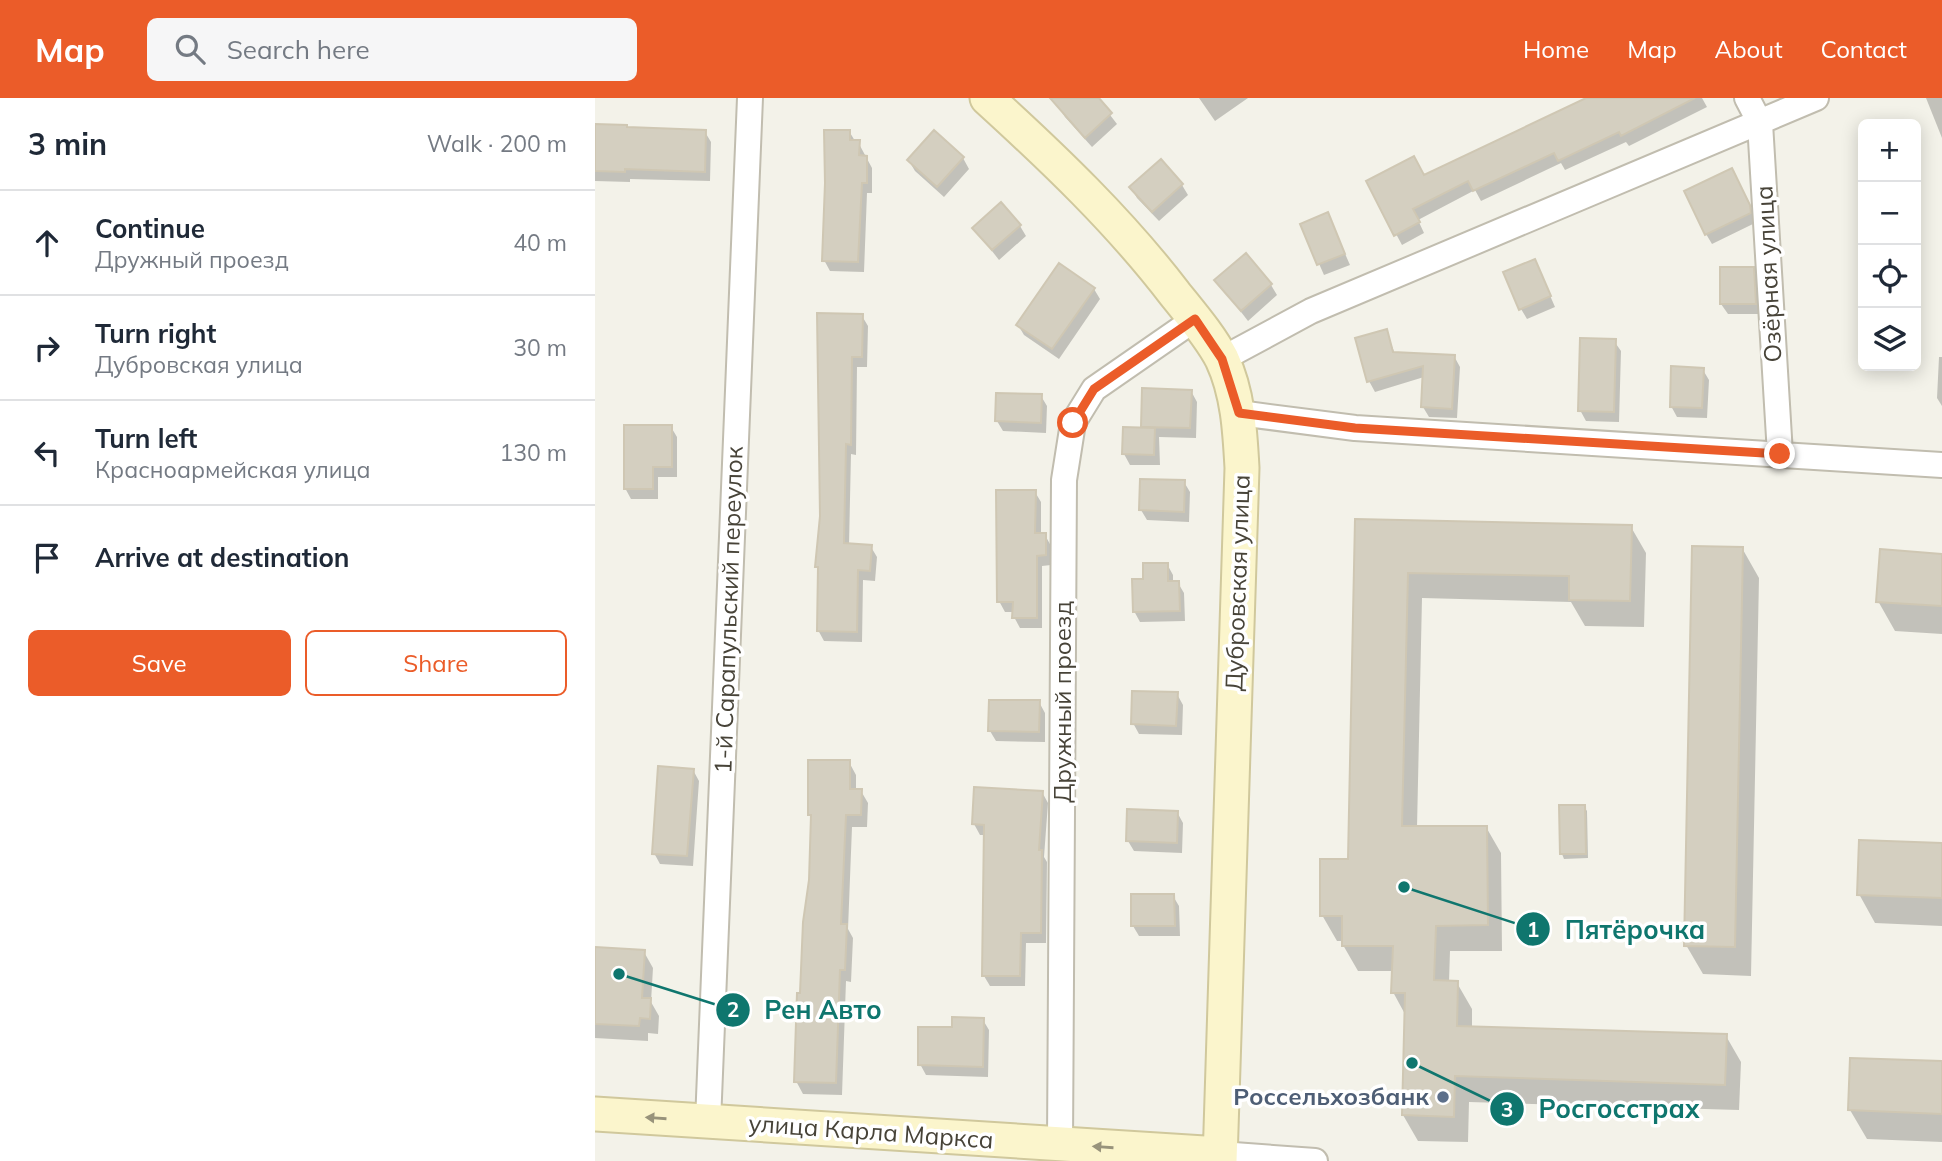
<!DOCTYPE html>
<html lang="en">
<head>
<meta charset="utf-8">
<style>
	:root { --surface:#fff; --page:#f6f6f7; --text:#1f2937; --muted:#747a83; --line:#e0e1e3; --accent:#eb5c29 }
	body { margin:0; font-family:Mulish,sans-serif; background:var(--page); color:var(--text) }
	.controls { position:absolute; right:21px; top:21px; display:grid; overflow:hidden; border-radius:10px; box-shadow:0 4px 18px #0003 }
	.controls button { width:63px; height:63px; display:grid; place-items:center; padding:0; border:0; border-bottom:2px solid var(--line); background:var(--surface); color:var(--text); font:35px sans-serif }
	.stop { position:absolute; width:21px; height:21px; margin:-16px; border:5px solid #eb5c29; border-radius:50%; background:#fff }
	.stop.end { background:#eb5c29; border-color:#fff; box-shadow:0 2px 7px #0008 }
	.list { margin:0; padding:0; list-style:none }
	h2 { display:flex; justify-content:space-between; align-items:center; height:91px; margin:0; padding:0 28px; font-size:30px }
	h2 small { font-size:23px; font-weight:400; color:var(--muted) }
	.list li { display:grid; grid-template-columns:46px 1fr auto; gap:21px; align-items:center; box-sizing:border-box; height:105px; padding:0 28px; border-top:2px solid var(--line) }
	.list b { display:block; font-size:26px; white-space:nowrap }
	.list p { margin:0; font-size:23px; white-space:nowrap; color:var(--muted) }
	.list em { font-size:23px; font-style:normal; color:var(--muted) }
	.actions { display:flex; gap:14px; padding:21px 28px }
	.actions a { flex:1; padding:16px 0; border:2px solid var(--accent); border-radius:10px; text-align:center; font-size:24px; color:var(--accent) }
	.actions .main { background:var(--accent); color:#fff }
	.icon { flex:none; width:38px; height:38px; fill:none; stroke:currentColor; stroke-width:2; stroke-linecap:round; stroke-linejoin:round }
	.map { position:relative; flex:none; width:1347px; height:1063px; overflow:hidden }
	header { display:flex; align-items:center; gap:42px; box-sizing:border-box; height:98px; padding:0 35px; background:var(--accent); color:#fff }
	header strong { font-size:33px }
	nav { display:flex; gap:38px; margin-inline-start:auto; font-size:24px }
	.search { width:490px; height:63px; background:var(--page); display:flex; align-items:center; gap:18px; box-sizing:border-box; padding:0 24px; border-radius:10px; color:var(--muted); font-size:26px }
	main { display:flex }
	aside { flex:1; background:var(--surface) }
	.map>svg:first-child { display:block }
</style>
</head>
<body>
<header>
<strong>Map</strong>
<div class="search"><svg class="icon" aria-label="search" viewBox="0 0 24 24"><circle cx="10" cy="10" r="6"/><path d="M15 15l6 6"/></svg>Search here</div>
<nav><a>Home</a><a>Map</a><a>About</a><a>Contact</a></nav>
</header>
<main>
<aside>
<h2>3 min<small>Walk · 200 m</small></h2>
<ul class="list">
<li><svg class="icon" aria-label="ahead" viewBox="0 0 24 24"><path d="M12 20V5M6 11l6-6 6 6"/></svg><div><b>Continue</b><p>Дружный проезд</p></div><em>40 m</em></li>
<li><svg class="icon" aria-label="right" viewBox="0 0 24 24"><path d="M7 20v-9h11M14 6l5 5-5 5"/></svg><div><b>Turn right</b><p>Дубровская улица</p></div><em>30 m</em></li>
<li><svg class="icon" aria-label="left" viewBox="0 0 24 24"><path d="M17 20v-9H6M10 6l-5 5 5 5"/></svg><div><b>Turn left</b><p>Красноармейская улица</p></div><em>130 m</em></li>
<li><svg class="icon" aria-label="arrive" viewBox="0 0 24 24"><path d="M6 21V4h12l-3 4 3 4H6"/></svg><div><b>Arrive at destination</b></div></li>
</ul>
<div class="actions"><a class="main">Save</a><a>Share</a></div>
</aside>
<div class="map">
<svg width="1347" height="1063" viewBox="0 0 1347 1063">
	<rect width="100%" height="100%" fill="#f3f2e9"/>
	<!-- shadow -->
	<path fill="#0003" d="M474,0H502L522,26L497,49L470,19L464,9Z
		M604,0H653L620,23Z
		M995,0H1107L1112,9L1034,48L1031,44L970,72L966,65L886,103L880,92L823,122L829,135L807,147L773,84L828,79Z
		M1331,0H1347V40Z
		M0,28L110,34L116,44L115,83L35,81V84L0,83Z
		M254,33L260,43L263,44L277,70V95H272L269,174L235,173L229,162Z
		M368,60L374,71L349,99L320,73L314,63Z
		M1143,82L1160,119V125L1117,146L1111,136Z
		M587,87L593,97L564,123L542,100L536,89Z
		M733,117L755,167L729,177L707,127Z
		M425,128L431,138L404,162L379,130Z
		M940,163L960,209L932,221L926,211Z
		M1158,171L1164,182L1166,216H1133L1126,206Z
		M622,183L676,187L682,197L653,223Z
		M499,191L505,201L464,261L429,237L423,227Z
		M224,217L267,218L273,228L272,269H262L261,357L256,356L254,447L276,449L282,459L280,483L268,482L267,544L229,543L223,532L224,472L222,469L227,418Z
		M791,233L800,256L859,258L865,269L862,320L834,319L828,309L829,279L780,294L774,283Z
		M1019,243L1026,253L1024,324L991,323L985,312Z
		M1344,259H1347V308L1342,300Z
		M1108,272L1114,282L1112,320L1082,319L1076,308Z
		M596,293L602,304L601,340L564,339L565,367H535L529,356L549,332L548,329Z
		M446,298L452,308L451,335L408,333L402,323Z
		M76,329L82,339V379H63V401H36L30,390Z
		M589,384L595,394L594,424L552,422L546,412Z
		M440,394L446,404V437H450L456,448V467L447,468V530H425L419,519V514H410L404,503Z
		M761,423L1036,429L1051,455L1049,529L990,528L976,504L827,500L822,730L891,729L906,755L907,853H855L854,884L862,885L877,911V930L1131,938L1146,964L1144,1012L874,1004L873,1044L823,1043L808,1017L811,918L798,894L799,873H763L748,847V843H742L727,817L755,763Z
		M1147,450L1164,480L1156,878L1108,876L1091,847Z
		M1287,453L1347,457V536L1300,533L1283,503Z
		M572,466L578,477V485H583L589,495L590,523L545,524L539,513L550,482Z
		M582,596L588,607L587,637L544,636L538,625Z
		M444,604L450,615V644L401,643L395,633Z
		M254,664L261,677V693H266L273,705L272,729H257L253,831L258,840L256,884L251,883L247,997L208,996L201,983L215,782L217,721L215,716Z
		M98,672L104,683L98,768L65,766L59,755Z
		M447,694L453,705L449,759L452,764L451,845H431L430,888H395L389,878L391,737H385L379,726Z
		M989,709L992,713L993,760L969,761L967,756Z
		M582,714L588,725L587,755L539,753L533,743Z
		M1266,744L1347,747V828L1280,825L1264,796Z
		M578,798L584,808L585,838H544L538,828Z
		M0,851L49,854L58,870L56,904L64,918L63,936L53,935V943L0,940Z
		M388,922L394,932L393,979L331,977L325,966L359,931Z
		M1257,962L1347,965V1044L1272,1041L1255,1012Z"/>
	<!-- building -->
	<path fill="#d4cfc0" stroke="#cfc7b3" stroke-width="2" d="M455,0H504L517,15L490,40Z
		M991,0H1100L1026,38L1024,34L963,63L959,55L878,93L873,83L818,111L825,124L799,138L771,83L819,58L829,77Z
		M0,26L32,27V29L111,32L110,74L30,71V74L0,73Z
		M229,32H255V42H265L264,57L272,58V85H267L263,164L227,163L230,85Z
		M339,32L369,59L342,89L312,62Z
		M566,61L588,86L557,114L534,89Z
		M1137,70L1155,107L1156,115L1110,137L1089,93Z
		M406,104L426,127L397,152L377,130Z
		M733,114L750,156L722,167L705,126Z
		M651,155L677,186L646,213L619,182Z
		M940,161L956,198L924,212L908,174Z
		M464,165L500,190L457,251L421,227Z
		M1125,169H1159L1161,206H1125Z
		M222,215L268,216L267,259H257L256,347L251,346L249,445L277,447L275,473L263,472L262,534L222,533L223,469H220L225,418Z
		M792,231L798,254L860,257L857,311L826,309L828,268L772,284L760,240Z
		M985,240L1021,241L1019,314L983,313Z
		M1076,268L1109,270L1107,310L1075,309Z
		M547,290L597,292L595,330L546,329Z
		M401,295L447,296L446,325L400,323Z
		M29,327H77V369H58V391H29Z
		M528,329L560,330L559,357L527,356Z
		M545,381L590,382L589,414L544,412Z
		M401,392H441L440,435H451V457L442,458V520H417L418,504H402Z
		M760,421L1037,427L1035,503L974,502V478L813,475L807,728H892L893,827L841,828L839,882L863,883L862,928L1132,936L1130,987L860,978L859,1019L807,1017L810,895H796L798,848H747V818H725V761H753Z
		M1097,448L1148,449L1140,849L1089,848Z
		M1285,451L1347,456V508L1281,504Z
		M548,465H573V483H584L585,513L538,514L537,481H548Z
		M537,593L583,594L581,628L536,626Z
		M394,602H445L444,634L393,633Z
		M213,662H255V691H267L266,717H251L246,826H252L250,872H245L241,985L199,984L202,895H205L208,824L214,782L216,717H213Z
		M63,668L99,671L92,758L57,756Z
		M379,689L448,693L444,752H447L446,835H426L425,878H387L389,727L377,726Z
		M964,707H990L991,756H965Z
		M532,711L583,713L582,745L531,743Z
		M1264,742L1347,745V800L1262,797Z
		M536,796H579L580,828H536Z
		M0,849L50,852L47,900H56L55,921L45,920L44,928L0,926Z
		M357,919L389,920L388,969L323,967V929H357Z
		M1255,960L1347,963V1016L1253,1012Z"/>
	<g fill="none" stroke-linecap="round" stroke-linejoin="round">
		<defs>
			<path id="minor" d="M1152,0L1165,25L1185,356
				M627,261L716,213L1221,0
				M644,315L760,330L1347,367
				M113,1024L155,0
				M465,1046L469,382L478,325L499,291L600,221
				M625,1056L720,1063"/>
			<path id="secondary" d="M392,0C459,61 525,124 580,196C596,216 615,238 627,261C643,295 645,333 647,370L625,1063
				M0,1016L625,1056"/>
		</defs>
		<!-- minor casing -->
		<use href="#minor" stroke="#c1bdaf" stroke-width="28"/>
		<!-- secondary casing -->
		<use href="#secondary" stroke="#d0c89c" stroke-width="37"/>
		<!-- minor -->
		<use href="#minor" stroke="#fff" stroke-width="24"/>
		<!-- secondary -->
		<use href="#secondary" stroke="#fbf5cc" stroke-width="33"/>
	</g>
	<!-- one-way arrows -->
	<defs><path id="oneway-solid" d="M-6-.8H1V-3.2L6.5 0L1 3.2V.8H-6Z" transform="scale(1.75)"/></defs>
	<g fill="#98937b">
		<use href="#oneway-solid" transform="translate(61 1020) rotate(-176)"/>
		<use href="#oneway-solid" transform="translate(508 1049) rotate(-176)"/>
	</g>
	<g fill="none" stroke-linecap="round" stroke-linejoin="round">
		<!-- route -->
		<path stroke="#eb5c29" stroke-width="9" d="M478,325L499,291L600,221L627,261L644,315L760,330L1185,356"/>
	</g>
	<!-- markers -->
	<circle fill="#5c6f8a" stroke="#fff" stroke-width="2.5" cx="848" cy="999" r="7"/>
	<g text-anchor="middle" stroke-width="7" stroke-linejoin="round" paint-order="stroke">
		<!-- street labels -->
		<g font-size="24" fill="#474338" stroke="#fff">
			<text transform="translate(1174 176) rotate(-93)" y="8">Озёрная улица</text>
			<text transform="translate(643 485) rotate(-88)" y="8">Дубровская улица</text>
			<text transform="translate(134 512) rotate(-88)" y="8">1-й Сарапульский переулок</text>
			<text transform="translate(468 604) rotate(-90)" y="8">Дружный проезд</text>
			<text transform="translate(276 1034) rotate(4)" y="8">улица Карла Маркса</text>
		</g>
		<!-- service labels -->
		<g font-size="24" font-weight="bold" fill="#4e5e75" stroke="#fff" text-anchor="end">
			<text x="834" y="1007">Россельхозбанк</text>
		</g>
	</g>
	<!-- callouts -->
	<path fill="none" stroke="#0f766e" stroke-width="2.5" d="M809 789L938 831M24 876L138 912M817 965L912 1011"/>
	<g fill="#0f766e" stroke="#fff" stroke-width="2.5">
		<circle cx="809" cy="789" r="7"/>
		<circle cx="24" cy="876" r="7"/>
		<circle cx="817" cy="965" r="7"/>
		<circle cx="938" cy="831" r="18"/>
		<circle cx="138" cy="912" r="18"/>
		<circle cx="912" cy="1011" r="18"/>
	</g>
	<g font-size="21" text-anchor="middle" font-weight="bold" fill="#fff">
		<text x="938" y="839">1</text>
		<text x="138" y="919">2</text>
		<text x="912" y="1019">3</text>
	</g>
	<g font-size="26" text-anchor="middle" font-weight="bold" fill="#0f766e" stroke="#fff" stroke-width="7" stroke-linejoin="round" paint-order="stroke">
		<text x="1040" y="841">Пятёрочка</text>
		<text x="228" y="921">Рен Авто</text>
		<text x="1024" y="1020">Росгосстрах</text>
	</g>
</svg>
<div class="controls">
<button>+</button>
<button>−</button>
<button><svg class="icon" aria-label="locate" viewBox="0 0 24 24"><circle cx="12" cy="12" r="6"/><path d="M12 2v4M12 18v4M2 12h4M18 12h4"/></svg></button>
<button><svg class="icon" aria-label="layers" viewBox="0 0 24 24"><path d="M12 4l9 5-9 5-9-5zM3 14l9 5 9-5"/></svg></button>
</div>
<div class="stop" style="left:478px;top:325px"></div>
<div class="stop end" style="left:1185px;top:356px"></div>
</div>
</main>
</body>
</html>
